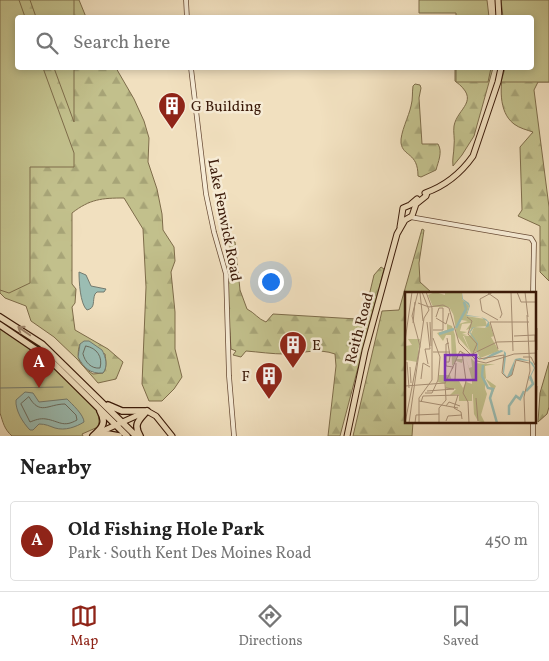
<!DOCTYPE html>
<html lang="en">
<head>
<meta charset="utf-8">
<style>
	:root { --surface:#fff; --page:#f6f6f6; --text:#222; --muted:#767676; --line:#e0e0e0; --accent:#8f2418 }
	body { margin:0; font-family:Vollkorn,serif; background:var(--page); color:var(--text) }
	.you { position:absolute; left:270px; top:281px; width:18px; height:18px; margin:-12px; border:4px solid #fff; border-radius:50%; background:#1a73e8; box-shadow:0 0 0 8px #1a73e833 }
	.badge { display:grid; place-items:center; width:32px; height:32px; border-radius:50%; background:var(--accent); color:#fff; font-size:16px; font-weight:700 }
	.pin { position:absolute; translate:-50% -41px; filter:drop-shadow(0 1px 2px #0008) }
	.pin::after { content:''; position:absolute; top:26px; width:18px; height:15px; background:inherit; clip-path:polygon(0 0,100% 0,50% 100%) }
	.list { margin:0; padding:0; list-style:none }
	h2 { display:flex; justify-content:space-between; align-items:center; height:65px; margin:0; padding:0 20px; font-size:21px }
	h2 small { font-size:16px; font-weight:400; color:var(--muted) }
	.list li { display:grid; grid-template-columns:32px 1fr auto; gap:15px; align-items:center; box-sizing:border-box; height:80px; margin:0 10px 10px; padding:0 10px; border:1px solid var(--line); border-radius:5px }
	.list b { display:block; font-size:19px; white-space:nowrap }
	.list p { margin:0; font-size:16px; white-space:nowrap; color:var(--muted) }
	.list em { font-size:16px; font-style:normal; color:var(--muted) }
	.icon { flex:none; width:28px; height:28px; fill:none; stroke:currentColor; stroke-width:2; stroke-linecap:round; stroke-linejoin:round }
	.map { position:relative; flex:none; width:549px; height:436px; overflow:hidden }
	.search { position:absolute; background:var(--surface); box-shadow:0 2px 8px #0003; left:15px; right:15px; top:15px; height:55px; display:flex; align-items:center; gap:12px; box-sizing:border-box; padding:0 18px; border-radius:5px; color:var(--muted); font-size:19px }
	.sheet { height:155px; background:var(--surface) }
	nav { display:flex; justify-content:space-around; align-items:center; box-sizing:border-box; height:70px; border-top:1px solid var(--line); background:var(--surface); font-size:14px; color:var(--muted) }
	nav a { display:grid; justify-items:center; gap:2px }
	nav .on { color:var(--accent) }
	.map>svg:first-child { display:block }
</style>
</head>
<body>
<div class="map">
<svg width="549" height="436" viewBox="0 0 549 436">
	<defs>
		<pattern id="forest-firs" width="22" height="20" patternUnits="userSpaceOnUse" patternTransform="scale(1.25)"><rect width="22" height="20" fill="#c2c08c"/><path d="M5 1l3.5 6h-7zM16 11l3.5 6h-7z" fill="#a7a477"/></pattern>
	</defs>
	<rect width="100%" height="100%" fill="#f1e0bf"/>
	<filter id="stains"><feTurbulence type="fractalNoise" baseFrequency=".004" numOctaves="4"/><feColorMatrix values="0 0 0 0 .2 0 0 0 0 .09 0 0 0 0 .02 0 0 0 .5 -.17"/></filter>
	<radialGradient id="worn" r=".72"><stop offset=".6" stop-color="#630" stop-opacity="0"/><stop offset="1" stop-color="#630" stop-opacity=".3"/></radialGradient>
	<!-- forest -->
	<path fill="url(#forest-firs)" stroke="#7e6c4a" fill-rule="evenodd" d="M0,0H79L86,17L18,18V68H116L134,99L144,121L149,138L148,162L157,189L162,214L163,230L174,247L175,261L171,272L175,312V349L182,377L174,389L162,401H149L142,384L146,287L143,229L124,198C102,198 90,199 72,213V284L76,289L75,303L72,307L75,330L108,349L123,362L116,379L98,383L77,359L54,337L31,321L26,306L5,298L0,293ZM80,344L105,354C106,361 107,368 103,373L93,374C81,366 75,359 80,344Z
		M549,65V82H538L534,90L549,207V281L540,272V226L518,216L522,210L520,147L533,132C527,130 519,128 514,124C498,112 500,85 504,68H532Z
		M455,68H493L474,136L462,155L453,166C452,159 454,153 454,146C455,139 453,132 454,126C457,108 482,101 455,81Z
		M415,84L420,85L421,88L419,98L422,144H438C443,152 438,162 436,170L421,177L418,176C418,152 403,157 401,143C400,133 409,116 411,106C413,99 412,93 413,86Z
		M422,229L424,230L419,263L420,282L432,293H406V422H413L412,436H353L382,311L399,310Z
		M231,240L235,242L240,290L247,309C255,313 258,319 266,322L273,314L357,319L368,300L374,275L381,267L384,269L340,436H328L336,366L335,354C319,348 303,353 285,354C272,354 259,352 246,351L241,357L233,355L236,351L231,349C229,313 224,276 231,240Z
		M549,362V407L547,414L538,422L540,393Z"/>
	<!-- park -->
	<path fill="#c2c08c" stroke="#7e6c4a" d="M0,0H19L25,17L18,18V68H43L74,153V167H30V283L9,293L0,290Z
		M30,0H74V17H36Z
		M419,0H487L489,17H456V13H419Z
		M501,0H549V82H501L505,68H532V18L503,17Z
		M54,68H74V122Z
		M456,68H491L488,82H456Z
		M0,325L35,348L97,407L99,421L98,427L82,434L83,436H12C4,429 3,422 0,413Z"/>
	<!-- water -->
	<path fill="#9bbdb3" stroke="#747b6f" d="M79,272L86,275L91,286L106,289L104,292H97L95,294C92,301 96,308 87,310C80,304 79,281 79,272Z
		M84,341H89L102,350C106,357 108,367 103,373C90,374 84,368 78,357L80,344Z
		M25,392L33,393L39,402L67,399C72,404 84,415 84,422C76,427 65,431 55,428C49,426 46,424 39,424L33,430H30C23,423 15,410 16,400Z"/>
	<g fill="none" stroke-linecap="round" stroke-linejoin="round">
		<!-- shore -->
		<path stroke="#6a6b5e" stroke-width="1" d="M86,346C97,348 103,357 100,368C91,369 85,362 83,354Z
			M29,397C40,416 48,404 65,404L76,415L77,420C63,428 59,421 46,419C40,418 35,420 30,422L21,404Z"/>
		<!-- stream -->
		<path stroke="#747b6f" stroke-width="1" d="M0,388L63,387"/>
		<defs>
			<path id="minor" d="M186,0L187,18
				M191,68L206,194L214,232L226,274L229,376L234,436
				M410,217L531,238L534,243L533,293
				M533,422V436"/>
			<path id="major" d="M498,0L499,18
				M425,193C445,186 461,173 473,156L498,82L501,68
				M400,227L403,208L410,205L417,199
				M96,434L147,411L156,416L172,436
				M347,436L365,351L397,234L405,220L412,216L416,204L426,196L427,193"/>
			<path id="highway" d="M0,317L42,344L136,436
				M0,325L47,357L127,436
				M108,405L122,411H147
				M93,436C102,428 107,423 100,411
				M94,436L108,434L119,436
				M140,436C133,424 139,420 147,411"/>
		</defs>
		<!-- minor casing -->
		<use href="#minor" stroke="#684b36" stroke-width="5.5"/>
		<!-- major casing -->
		<use href="#major" stroke="#3a1908" stroke-width="7"/>
		<!-- highway casing -->
		<use href="#highway" stroke="#3a1908" stroke-width="8"/>
		<!-- minor -->
		<use href="#minor" stroke="#f6ebd5" stroke-width="4"/>
		<!-- major -->
		<use href="#major" stroke="#f1e0bf" stroke-width="5"/>
		<!-- highway -->
		<use href="#highway" stroke="#f1e0bf" stroke-width="5.5"/>
	</g>
	<!-- one-way arrows -->
	<defs><path id="oneway-shaft" d="M-6 0H5M1.5-3L5.5 0L1.5 3" fill="none" stroke-width="1.6" stroke-linecap="round" stroke-linejoin="round" transform="scale(1.25)"/></defs>
	<use stroke="#9f866d" href="#oneway-shaft" transform="translate(24 331) rotate(-145)"/>
	<!-- icons -->
	<defs>
		<symbol id="building-pin" viewBox="-11 -11 22 30"><path d="M0 17L-7.5 6A9.5 9.5 0 1 1 7.5 6Z" fill="#8f2418" stroke="#f6ebd5"/><path d="M-4-6H4V6H1V3H-1V6H-4ZM-2.5-4.3h1.7v1.8h-1.7ZM.8-4.3h1.7v1.8H.8ZM-2.5-1h1.7V.8h-1.7ZM.8-1h1.7V.8H.8Z" fill="#fff"/></symbol>
	</defs>
	<g fill-rule="evenodd">
		<use href="#building-pin" x="156" y="90" width="32" height="43"/>
		<use href="#building-pin" x="277" y="329" width="32" height="43"/>
		<use href="#building-pin" x="253" y="360" width="32" height="43"/>
	</g>
	<g text-anchor="middle" stroke-width="5" stroke-linejoin="round" paint-order="stroke">
		<!-- poi labels -->
		<g font-size="15" fill="#3a1908" stroke="#f6ebd5" text-anchor="start">
			<text x="191" y="111">G Building</text>
			<text x="312" y="350">E</text>
			<text x="250" y="381" text-anchor="end">F</text>
		</g>
		<!-- street labels -->
		<g font-size="15" fill="#3a1908" stroke="#f6ebd5">
			<text transform="translate(225 220) rotate(79)" y="5">Lake Fenwick Road</text>
			<text transform="translate(359 328) rotate(-75)" y="5">Reith Road</text>
		</g>
	</g>
	<!-- overview -->
	<g transform="translate(405 292)">
		<rect width="131" height="131" fill="#f1e0bf"/>
		<path d="M84,30L89,44L86,45L94,59L75,66L72,59L66,61L59,44H65L69,35L81,36ZM3,47H15L12,70L1,68L0,54L7,53Z" fill="#c2c08c"/>
		<path d="M48,20L55,27L54,32L66,28L73,34L61,38L66,31L57,32L55,39L62,40L57,42L63,43L58,44L65,59L52,44ZM42,32L47,34L50,43L52,67H58L57,71L51,69L47,74L46,43H41L38,49L32,41L42,38ZM61,66L64,76L67,75L66,66L72,72H90L80,74L81,87L91,94L85,106L87,97L80,86L77,89L82,102L76,123L80,131L73,129L69,122L67,88Z" fill="#c2c08c"/>
		<path d="M30,0L40,3V0H57V7L64,14L61,24L80,27L82,34L69,35L64,43L58,44L64,43L68,30L51,27L44,15H28L23,3ZM70,71L83,72L80,74V109H74V102H67V109H54V102L45,103L51,97L41,96V92L33,90L34,83H45L47,89H54L58,96L61,90L67,92Z" fill="#c2c08c"/>
		<path d="M57,0L58,7L64,11L65,14L62,23L76,25L81,27L84,30V34L80,36L69,35L65,40L73,51V64L78,67L88,61L96,58L99,59L101,61V65L99,81L102,85L110,67L115,66L125,69L128,71L130,76L124,88L131,91L123,88L129,76L124,69L110,68L107,83L102,86L98,81L99,59L79,68L73,65L72,51L64,40L68,35L80,36L83,30L76,25L61,24L64,14L57,7Z" fill="#9bbdb3"/>
		<path fill="none" stroke="#9bbdb3" stroke-width="2.5" d="M51,36L61,17L59,10M34,42L49,37M78,73L77,84L83,96L88,97L85,106L92,131M121,99L128,92L125,84M104,123V114L111,104L115,107L119,99"/>
		<path fill="none" stroke="#a89076" stroke-width="1" d="M67,0H86M106,0L108,59M112,0L116,10H130M120,0L123,25M15,1L18,29M83,1L93,8L97,22L95,26M13,11L24,15L38,13L44,16L54,51L72,69L81,71L109,62L132,61M77,19L75,7L88,0M77,19L93,28M62,25L67,29L63,42L72,52L68,61L74,67L99,63L97,81L102,86L107,83L111,68L124,71M31,26L41,32L44,21M22,30L25,57M25,30L26,54M8,31L10,10M132,36V58M28,38H38V16H34L31,25M109,44L130,43V49M0,49L7,0M44,51L41,52V74L48,75M93,57L85,30H124M55,59L63,64L92,50L132,49M28,60H45M57,60L61,89L58,101L63,110L64,131M118,65H126L130,73M2,70L4,96M41,70H44L45,64L42,46M23,72L20,57H25M5,75L6,91M47,77L55,59M16,87L18,71L25,75M50,87L51,71M0,94L40,91L48,75M22,99L49,97L41,96M20,101H27L33,88L35,65L28,46M53,103L49,116L56,120L57,127M71,106L73,129M14,109L53,116M16,110L18,104L54,103M0,112V128M41,114L44,110L55,114M41,129L43,124L57,123M0,131L15,54L7,24L13,0M4,131L19,26L24,18L17,0M10,131L11,123L34,122M14,131V106L27,88V16L21,0M34,131V116L41,108L40,91M120,131L119,105L125,79L122,23M131,131L132,94"/>
		<path fill="#7b2cbf" fill-opacity="0.15" stroke="#7b2cbf" stroke-width="2.5" d="M40,63H71V88H40Z"/>
		<rect width="131" height="131" fill="none" stroke="#3a1908" stroke-width="2.5"/>
	</g>
	<rect width="100%" height="100%" filter="url(#stains)"/>
	<rect width="100%" height="100%" fill="url(#worn)"/>
</svg>
<div class="you"></div>
<div class="pin badge" style="left:39px;top:388px">A</div>
<div class="search"><svg class="icon" aria-label="search" viewBox="0 0 24 24"><circle cx="10" cy="10" r="6"/><path d="M15 15l6 6"/></svg>Search here</div>
</div>
<section class="sheet">
<h2>Nearby<small></small></h2>
<ul class="list">
<li><span class="badge">A</span><div><b>Old Fishing Hole Park</b><p>Park · South Kent Des Moines Road</p></div><em>450 m</em></li>
</ul>
</section>
<nav>
<a class="on"><svg class="icon" aria-label="map" viewBox="0 0 24 24"><path d="M3 6l6-2 6 2 6-2v14l-6 2-6-2-6 2zM9 4v14M15 6v14"/></svg>Map</a>
<a><svg class="icon" aria-label="directions" viewBox="0 0 24 24"><path d="M12 3l9 9-9 9-9-9zM9 14v-3h6M13 9l2 2-2 2"/></svg>Directions</a>
<a><svg class="icon" aria-label="saved" viewBox="0 0 24 24"><path d="M7 4h10v16l-5-4-5 4z"/></svg>Saved</a>
</nav>
</body>
</html>
